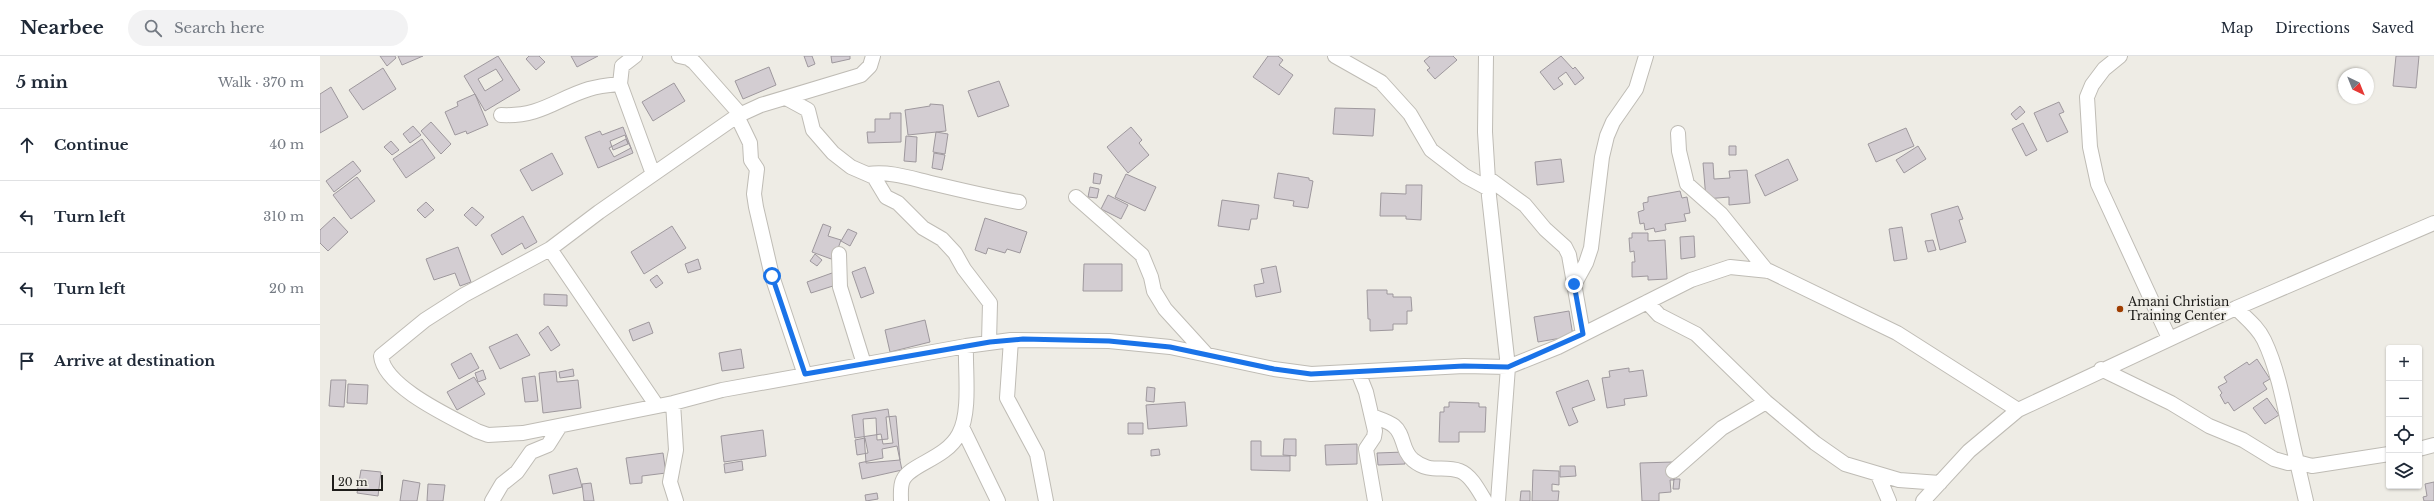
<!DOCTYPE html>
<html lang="en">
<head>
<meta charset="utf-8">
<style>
	:root { --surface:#fff; --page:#f2f2f3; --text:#1f2937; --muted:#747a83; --line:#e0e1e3 }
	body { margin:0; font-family:"Libre Baskerville",serif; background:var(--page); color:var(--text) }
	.controls { position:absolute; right:12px; bottom:12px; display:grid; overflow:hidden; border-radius:4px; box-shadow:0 1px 3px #0004 }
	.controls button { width:36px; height:36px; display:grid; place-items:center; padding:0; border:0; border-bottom:1px solid var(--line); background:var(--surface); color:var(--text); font:20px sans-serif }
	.compass { position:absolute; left:2018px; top:12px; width:36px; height:36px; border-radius:50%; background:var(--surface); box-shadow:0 1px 3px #0004; rotate:137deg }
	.scale { position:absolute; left:12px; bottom:10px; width:51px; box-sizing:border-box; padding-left:4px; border:2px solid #1e1d1a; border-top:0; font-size:11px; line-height:14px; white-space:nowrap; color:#1e1d1a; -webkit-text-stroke:3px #eeece5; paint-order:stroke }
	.stop { position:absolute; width:12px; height:12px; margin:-9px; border:3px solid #1a73e8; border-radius:50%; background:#fff }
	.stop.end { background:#1a73e8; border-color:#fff; box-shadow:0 1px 4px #0008 }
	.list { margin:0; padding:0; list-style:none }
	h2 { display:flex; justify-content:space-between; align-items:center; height:52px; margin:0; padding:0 16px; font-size:17px }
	h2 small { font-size:13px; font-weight:400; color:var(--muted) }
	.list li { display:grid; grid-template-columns:26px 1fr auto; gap:12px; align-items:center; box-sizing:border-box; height:72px; padding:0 16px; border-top:1px solid var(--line) }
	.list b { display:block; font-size:15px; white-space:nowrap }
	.list em { font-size:13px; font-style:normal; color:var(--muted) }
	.icon { flex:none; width:22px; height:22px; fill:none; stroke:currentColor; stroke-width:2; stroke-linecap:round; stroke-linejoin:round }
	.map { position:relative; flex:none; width:2114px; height:445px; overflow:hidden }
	header { display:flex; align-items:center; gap:24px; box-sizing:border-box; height:56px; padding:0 20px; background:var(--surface); border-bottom:1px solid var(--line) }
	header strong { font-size:19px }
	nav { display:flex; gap:22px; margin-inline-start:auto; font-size:14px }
	.search { width:280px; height:36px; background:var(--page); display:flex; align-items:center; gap:10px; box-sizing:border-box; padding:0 14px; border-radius:22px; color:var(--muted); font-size:15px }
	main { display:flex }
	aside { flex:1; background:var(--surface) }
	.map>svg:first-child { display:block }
</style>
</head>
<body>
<header>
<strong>Nearbee</strong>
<div class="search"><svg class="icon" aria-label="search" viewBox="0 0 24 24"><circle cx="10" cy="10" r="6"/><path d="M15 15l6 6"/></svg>Search here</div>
<nav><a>Map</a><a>Directions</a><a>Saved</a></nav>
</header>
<main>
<aside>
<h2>5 min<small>Walk · 370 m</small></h2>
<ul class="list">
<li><svg class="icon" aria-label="ahead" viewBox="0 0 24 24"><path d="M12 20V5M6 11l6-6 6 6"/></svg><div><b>Continue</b></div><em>40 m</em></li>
<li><svg class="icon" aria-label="left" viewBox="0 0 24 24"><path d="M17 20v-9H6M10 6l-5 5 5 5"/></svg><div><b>Turn left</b></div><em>310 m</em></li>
<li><svg class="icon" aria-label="left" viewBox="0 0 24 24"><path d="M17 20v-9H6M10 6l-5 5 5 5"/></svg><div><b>Turn left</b></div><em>20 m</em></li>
<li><svg class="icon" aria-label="arrive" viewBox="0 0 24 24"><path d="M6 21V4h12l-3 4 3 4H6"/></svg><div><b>Arrive at destination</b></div></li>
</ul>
</aside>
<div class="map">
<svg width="2114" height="445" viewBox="0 0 2114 445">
	<rect width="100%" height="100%" fill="#eeece5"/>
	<!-- building -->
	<path fill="#d3cdd2" stroke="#9e989d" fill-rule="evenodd" d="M60,0H75L76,2L67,10Z
		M78,0H103L82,9Z
		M178,0L200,34L165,55L144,20ZM176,13L183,24L165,35L158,23Z
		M209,0H219L225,6L216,14L206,3Z
		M251,0H278L257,11Z
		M484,0H492L495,8L488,11Z
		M511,0H530V3L512,7Z
		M948,0H958L963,4L959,9L973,19L959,39L933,21Z
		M1110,0H1133L1137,4L1115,23L1107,14L1110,12L1104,5Z
		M1241,0L1253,13L1255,11L1264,22L1255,29L1246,16L1238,22L1243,28L1234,34L1220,16Z
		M2076,0H2099L2096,32L2073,30Z
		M449,11L456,29L423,43L415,25Z
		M63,12L76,33L43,54L29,34Z
		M679,25L689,50L658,61L648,35Z
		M354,27L365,45L333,65L322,46Z
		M11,31L28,61L0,77V38Z
		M155,38L168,69L147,78L146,75L135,79L125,56L138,50L137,46Z
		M1739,46L1744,56L1739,58L1748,76L1727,86L1714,57Z
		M610,48L623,49L626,75L588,79L585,54L610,50Z
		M1700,50L1705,56L1696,64L1691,58Z
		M1015,52L1055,53L1053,80L1013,78Z
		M570,57H581V86L548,87L547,76H555V63H570Z
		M111,66L131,88L121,98L101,75Z
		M1703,67L1717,94L1706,100L1692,73Z
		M93,70L101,79L90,87L83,78Z
		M303,71L313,97L278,112L265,81L280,75L282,79Z
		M811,71L822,84L819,87L829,99L808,117L787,91Z
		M1586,72L1594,90L1556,106L1548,88Z
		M616,76L628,78L625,98L613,96Z
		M305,79L308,88L293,94L290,85Z
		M586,80L597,81L596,106L584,105Z
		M102,83L115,102L86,122L73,103Z
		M306,83L311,92L294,101L289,92Z
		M71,85L79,94L72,99L64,91Z
		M1409,90H1416V99H1409Z
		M1598,90L1606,103L1584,117L1576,104Z
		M232,97L243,118L212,135L200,114Z
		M614,97L625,99L622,114L612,112Z
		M1241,103L1244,126L1217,129L1215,106Z
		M1468,103L1478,124L1445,140L1435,119Z
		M33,105L41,115L14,136L6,125Z
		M1383,107H1393L1394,123L1410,122L1409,115L1427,114L1430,147L1409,149V141L1386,143Z
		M774,117L782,119L780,128L773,127Z
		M958,117L989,122V124L993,125L988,152L973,150L974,145L954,142Z
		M806,118L836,131L825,155L795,141Z
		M37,121L55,145L31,163L13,139Z
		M1086,129H1102L1101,164L1086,163V160H1060L1061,137L1086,138Z
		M770,131L779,133L777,142L768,141Z
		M1360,135L1362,142L1367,141L1370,157L1364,158L1366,165L1345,168L1346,174L1335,176L1334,172L1325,174L1324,167L1320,168L1318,156L1324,154L1323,147L1328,146V141Z
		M788,139L808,149L801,163L781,153Z
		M902,144L939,149L937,163H931L929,174L898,170Z
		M106,146L114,154L105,162L97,154Z
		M1638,150L1643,163L1639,164L1646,186L1620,194L1611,158Z
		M152,151L164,161L156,170L144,159Z
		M203,160L217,186L205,193L202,187L182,199L171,179Z
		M14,161L28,176L8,195L0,187V174Z
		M665,162L707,176L700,197L687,193L685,197L668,192L666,198L655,194Z
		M503,168L511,171L508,180L521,184L514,204L492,196Z
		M352,170L366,192L324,218L311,196Z
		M1582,171L1587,203L1574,205L1569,173Z
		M528,173L537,177L530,190L521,185Z
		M1312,177H1328V185L1345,184L1347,223L1328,224V220L1312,221V206H1315L1314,195L1310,196L1309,182H1312Z
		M1374,180L1375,201L1361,203L1360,181Z
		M1613,184L1616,194L1608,196L1605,185Z
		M138,191L151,226L140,230L135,217L114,224L106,203Z
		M495,198L502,204L497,210L490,205Z
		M378,203L381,213L368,217L365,208Z
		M764,208H802V235H763Z
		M956,210L961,236L936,241L934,229L944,227L941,213Z
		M545,211L554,237L541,242L532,216Z
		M512,217L516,229L491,237L487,226Z
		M337,219L343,227L336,232L330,224Z
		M1047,234H1067V238H1073V241H1091L1092,255H1087V268H1073V274L1050,275V263H1048Z
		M224,238L247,239V250L224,249Z
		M1249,255L1253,280L1218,286L1214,261Z
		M605,264L610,286L570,296L565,274Z
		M329,266L333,277L313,285L309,274Z
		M228,270L240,289L231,295L219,277Z
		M197,278L210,299L180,313L169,291Z
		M421,293L424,312L402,315L399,297Z
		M151,297L159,312L139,323L131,308Z
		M1937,303L1950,323L1943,327L1947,333L1914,355L1908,346L1905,348L1900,339L1902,337L1898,331L1907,326L1904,321L1927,306L1929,309Z
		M1309,312V316L1323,314L1327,340L1304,343L1305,349L1287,352L1282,322L1290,321L1289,315Z
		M253,313L254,320L240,322L239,316Z
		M163,314L166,323L158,326L155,317Z
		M236,315L237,326L258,324L261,352L223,357L219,317Z
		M215,320L218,345L205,346L202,322Z
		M154,321L165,338L137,354L127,336Z
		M11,324H26L24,351L9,350Z
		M1268,324L1275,344L1252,352L1258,366L1249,370L1236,336Z
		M28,328L48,329L47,348L27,347Z
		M827,331L835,332L834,346L826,345Z
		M1947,342L1959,359L1945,368L1933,352Z
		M865,346L867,370L828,373L826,349Z
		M1129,346L1159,347V351H1166L1165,376H1139V386H1119L1120,356H1124V351H1129Z
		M568,353L573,387L563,388L561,378L535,382L532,359Z
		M576,360L580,404L546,407L543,363L556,362L557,384L568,383L566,361Z
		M808,367H823V378H808Z
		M443,374L446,400L404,406L401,380Z
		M545,382L548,397L537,399L535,384Z
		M964,383H976V400L963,399Z
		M931,385H941V400H970V415L931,414Z
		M1037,388V408L1006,409L1005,389Z
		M577,390L582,414L542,423L539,407L563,402L562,393Z
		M839,393L840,399L831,400V394Z
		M1084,396L1085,408L1058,409L1057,397Z
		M343,397L346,417L322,420V427L310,428L306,402Z
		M422,405L423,414L405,417L404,408Z
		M1353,406L1354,424H1350L1351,436L1339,437V445H1322L1320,407Z
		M1240,410H1255L1256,420L1240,421Z
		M257,412L262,431L233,438L229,419Z
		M41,414L61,416L58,440L37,437Z
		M1213,414L1239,415V429L1232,428V435H1239L1238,445H1212Z
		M1354,423H1360L1359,433H1353Z
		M83,424L100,427L97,445H80Z
		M2114,426V445H2104L2103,441L2107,440L2105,428Z
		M271,427L274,445H264L262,428Z
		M108,428L125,429L123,445H107Z
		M1201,435H1210V445H1200Z
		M557,437L558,443L546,445L545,439Z"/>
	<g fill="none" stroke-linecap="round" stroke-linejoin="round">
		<defs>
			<path id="minor" d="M315,0L302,10L300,28L333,118
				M359,0L368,2L374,6L420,58
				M553,0L550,10L541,19L441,49L417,60L279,156L230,193L144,239L105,264L61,300C64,331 131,361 157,375L168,379L203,377L353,347L402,334L646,290L691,284L789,285L850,291L954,313L991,318L1144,310L1188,311L1238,291L1371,224L1410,211L1449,215L1577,277L1698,354
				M1015,0L1061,26L1090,58L1111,94L1145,120L1169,133
				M1166,0L1165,76L1169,140L1188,311L1178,445
				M1800,0L1784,13L1772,29L1767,41L1770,91L1778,128L1849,282
				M466,42L488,54L493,74L513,97L531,111L554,121L566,141L578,147L603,172L622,183L635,197L644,213L670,247L669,286
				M181,59C221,61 236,43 269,33C279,30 290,29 300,28
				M417,60L430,87L431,104L437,113L434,138L436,151L452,220L485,319
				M1358,77L1359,95L1367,128L1401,158L1447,215
				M548,118C570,115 590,122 611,127C640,134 669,141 699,146
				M1168,122L1205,149L1225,173L1245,191L1249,199L1263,278
				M756,141L822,199L831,221L834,235L845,253L886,298
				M230,193L337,350
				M519,198L520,231L544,308
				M1254,229L1266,207L1271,192L1282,101L1287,80L1293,66L1316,33L1326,0
				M1327,246L1339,259L1376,278L1446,346L1495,387L1525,408L1579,424L1620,427
				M1916,252C1926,262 1938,271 1944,284C1961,319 1967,367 1977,406L1992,410L2069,398
				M691,284L687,342L717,398L726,445
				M1781,313L1851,347L1889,370L1923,384L1954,403L1968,407L1977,406L1986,445
				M1038,316L1046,336L1055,375L1054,381L1046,393L1055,445
				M353,347L356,394L350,426L356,445
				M1052,360C1059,363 1068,365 1074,370C1085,379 1081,394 1093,404C1110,418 1123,409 1140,415C1151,419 1159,435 1165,445
				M642,371L678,445
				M2099,393L2114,389
				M1353,415L1402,372L1446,346
				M1558,419L1569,445
				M172,445L182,428L197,416L211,396L228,389L240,370
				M581,445C581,438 580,430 583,424C590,408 626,403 639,378C651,356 645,314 646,290
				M1603,445L1649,395L1698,354L1916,252L2114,167"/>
		</defs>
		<!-- minor casing -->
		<use href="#minor" stroke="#bfbcb5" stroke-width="16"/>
		<!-- minor -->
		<use href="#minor" stroke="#fff" stroke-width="14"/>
	</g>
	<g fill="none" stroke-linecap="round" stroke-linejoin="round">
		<!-- route -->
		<path stroke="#1a73e8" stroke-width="5" d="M452,220L485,318L670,286L703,283L789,285L850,291L954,313L991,318L1144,310L1188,311L1263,278L1254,228"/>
	</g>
	<!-- markers -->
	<circle fill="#9f3d00" stroke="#eeece5" stroke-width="1.5" cx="1800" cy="253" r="4"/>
	<g text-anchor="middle" stroke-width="3.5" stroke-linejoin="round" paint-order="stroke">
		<!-- poi labels -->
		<g font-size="12" fill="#1e1d1a" stroke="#eeece5" text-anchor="start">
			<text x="1808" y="250">Amani Christian<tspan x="1808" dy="14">Training Center</tspan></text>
		</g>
	</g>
</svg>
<div class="controls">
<button>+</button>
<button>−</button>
<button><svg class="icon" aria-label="locate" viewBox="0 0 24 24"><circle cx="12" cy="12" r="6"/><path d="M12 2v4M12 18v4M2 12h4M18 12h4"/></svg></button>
<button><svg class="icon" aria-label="layers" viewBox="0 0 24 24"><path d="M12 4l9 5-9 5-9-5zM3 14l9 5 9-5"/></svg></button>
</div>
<svg class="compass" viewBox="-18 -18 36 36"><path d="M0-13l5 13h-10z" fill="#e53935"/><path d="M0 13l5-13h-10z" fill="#747a83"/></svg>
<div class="scale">20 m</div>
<div class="stop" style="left:452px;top:220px"></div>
<div class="stop end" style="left:1254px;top:228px"></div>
</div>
</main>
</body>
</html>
